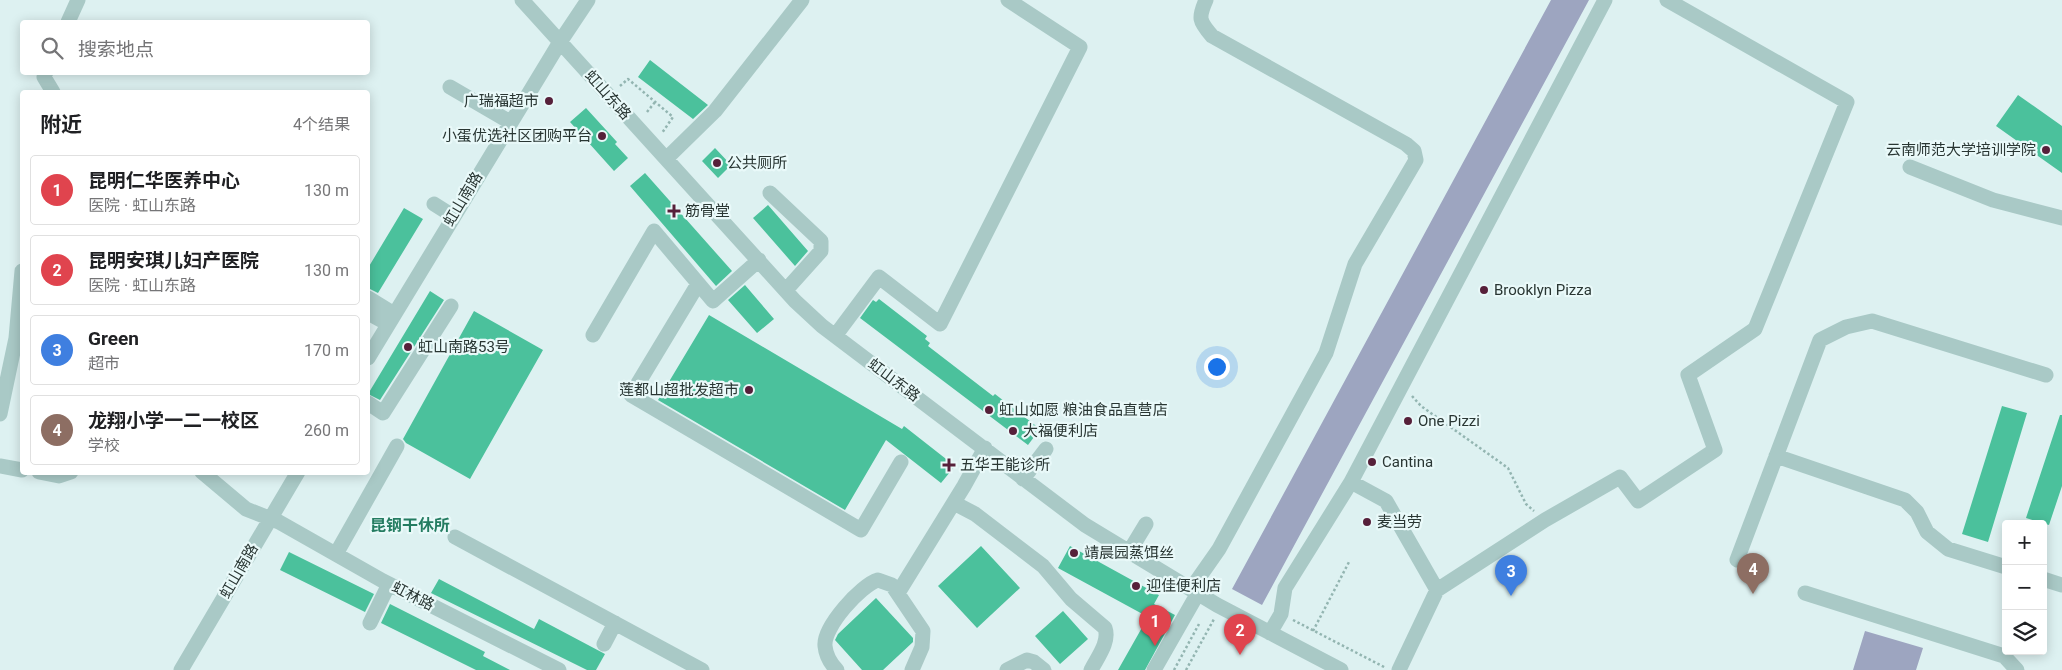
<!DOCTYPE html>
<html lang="zh">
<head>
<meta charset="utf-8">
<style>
	:root { --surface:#fff; --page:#f2f2f2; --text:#202124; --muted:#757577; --line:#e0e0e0; --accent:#56203a }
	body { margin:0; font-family:Roboto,"Noto Sans SC",sans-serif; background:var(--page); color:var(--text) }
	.controls { position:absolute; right:15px; bottom:15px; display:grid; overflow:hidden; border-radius:5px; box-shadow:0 2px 12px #0003 }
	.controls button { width:45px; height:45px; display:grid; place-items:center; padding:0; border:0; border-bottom:1px solid var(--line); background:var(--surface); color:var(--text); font:25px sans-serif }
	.you { position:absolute; left:1216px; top:366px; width:18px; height:18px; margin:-12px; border:4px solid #fff; border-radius:50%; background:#1a73e8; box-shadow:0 0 0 8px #1a73e833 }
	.badge { display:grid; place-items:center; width:32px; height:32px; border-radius:50%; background:var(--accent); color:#fff; font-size:16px; font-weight:700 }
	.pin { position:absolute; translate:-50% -41px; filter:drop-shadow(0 1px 2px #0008) }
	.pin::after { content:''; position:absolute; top:26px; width:18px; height:15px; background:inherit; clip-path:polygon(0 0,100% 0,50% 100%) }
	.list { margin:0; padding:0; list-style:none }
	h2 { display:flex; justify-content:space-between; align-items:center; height:65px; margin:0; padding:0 20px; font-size:21px }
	h2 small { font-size:16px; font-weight:400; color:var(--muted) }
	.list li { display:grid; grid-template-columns:32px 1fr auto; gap:15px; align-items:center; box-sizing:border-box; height:70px; margin:0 10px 10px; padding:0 10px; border:1px solid var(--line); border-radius:5px }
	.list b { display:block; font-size:19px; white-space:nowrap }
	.list p { margin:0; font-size:16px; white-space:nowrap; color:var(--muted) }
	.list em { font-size:16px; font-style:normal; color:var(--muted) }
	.icon { flex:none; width:28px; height:28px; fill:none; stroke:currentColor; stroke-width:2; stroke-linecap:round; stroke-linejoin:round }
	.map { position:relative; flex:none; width:2062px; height:670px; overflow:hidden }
	.search { position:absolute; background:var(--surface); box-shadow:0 2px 12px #0003; left:20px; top:20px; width:350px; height:55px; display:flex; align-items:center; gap:12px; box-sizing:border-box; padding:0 18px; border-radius:5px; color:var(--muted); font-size:19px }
	.panel { position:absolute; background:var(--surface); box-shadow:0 2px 12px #0003; left:20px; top:90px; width:350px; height:385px; border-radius:5px }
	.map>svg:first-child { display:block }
</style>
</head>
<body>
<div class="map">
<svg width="2062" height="670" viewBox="0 0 2062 670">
	<rect width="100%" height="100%" fill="#ddf1f1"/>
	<!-- green -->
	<path fill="#9da5c0" d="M1551,0H1589L1262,605L1232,589Z
		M1865,631L1923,648L1916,670H1853Z"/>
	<!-- building -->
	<path fill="#4bc19c" d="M650,60L708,105L693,119L638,77Z
		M2018,95L2062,126V173L1996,126Z
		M586,108L617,142L615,144L628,158L614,171L570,122Z
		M715,148L731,165L718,178L702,161Z
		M645,173L732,271L716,286L630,186Z
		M768,205L808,251L795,266L753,218Z
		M404,208L423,219L378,293L368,288V268Z
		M745,285L774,319L757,333L728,300Z
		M430,291L444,300L380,400L368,394Z
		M879,299L927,336L925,339L930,343L928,346L993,396L995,394L1040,429L1028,445L860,318L873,300L876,302Z
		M474,311L543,350L470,479L406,443L403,439Z
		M709,315L902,429L904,426L955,466L941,483L886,440L845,510L658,400Z
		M2002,406L2027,413L1988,542L1962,534Z
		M2060,415H2062V486L2049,525L2026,518Z
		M981,546L1020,588L977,628L938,586Z
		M1070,546L1159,595L1154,604L1175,615L1145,670H1118L1148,617L1058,568Z
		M289,552L374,594L365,612L280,570Z
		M439,579L534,629L539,619L605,654L596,670H587L431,593Z
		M876,598L913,638V642L883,670H862L835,640L838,634Z
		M390,604L485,652L483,656L510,670H476L381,623Z
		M1063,611L1088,639L1060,664L1035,636Z"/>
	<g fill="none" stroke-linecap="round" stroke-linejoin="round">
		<!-- path -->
		<path stroke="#93b5b1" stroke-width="2.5" stroke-dasharray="2.5 2.5" stroke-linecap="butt" d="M620,86L628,79L673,117L662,133
			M647,112L655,102
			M1412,396L1421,406L1508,468L1526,504L1534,511
			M1293,620L1386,668
			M1313,631L1349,562
			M1174,670L1199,624
			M1186,670L1214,619"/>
		<!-- minor -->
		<path stroke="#a9c9c6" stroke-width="15" d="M522,0L795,301L822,326L1085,525L1217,605L1341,670
			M68,22L78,0
			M46,72L44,77L53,92
			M450,87L510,122
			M667,158L715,111L802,0
			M1910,167L1993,200L2062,218
			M770,193L821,241V251L786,290
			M434,204L453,216
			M698,284L631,395L861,530L901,462
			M368,298L394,314
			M368,313L388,324
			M593,335L654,231L713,301L759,260
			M835,336L879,277L940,324L1080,47L1008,0
			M368,358L560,42L588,0
			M368,403L383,413L451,306
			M0,414L16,338L22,271
			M1776,456L1905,500L1917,512L1927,532L1948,549L2006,567
			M0,466L22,470
			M39,472L59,476L71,472
			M202,472L246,509L279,522L383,581L559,670
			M1023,479L1046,449
			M1351,482L1386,501L1437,590
			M954,503L975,514L1043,566L1071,599L1105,628C1110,642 1097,658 1091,670
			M455,537L702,670
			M1129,552L1146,524
			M336,554L397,446
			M1737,560L1820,340L1846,327L1872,321L2046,375
			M2043,579L2062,585
			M1191,589L1219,549L1326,353L1355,264L1416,160L1414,151L1406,144L1212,36C1199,21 1198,18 1206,0
			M898,593L964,486L985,448
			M1805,593L2004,656L2017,670
			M370,623L389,584
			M1270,633L1281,614L1285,588L1351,482L1605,0
			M604,644L615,623
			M181,670L298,472
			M837,670C830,663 826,656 825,646C823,627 861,585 878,580L892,585L923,631L922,647L912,670
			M1007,670L1027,660L1034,662L1044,670
			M1154,670L1198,593
			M1399,670L1437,590L1545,520L1620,477L1638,501L1715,450L1688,375L1755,329L1847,102L1667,0"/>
	</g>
	<!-- markers -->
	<g fill="#56203a" stroke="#e9f9f9" stroke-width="2">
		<circle cx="549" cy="101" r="5"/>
		<circle cx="602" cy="136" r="5"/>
		<circle cx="2046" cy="150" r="5"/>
		<circle cx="717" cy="163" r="5"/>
		<path d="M671.5 203.5h5v5h5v5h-5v5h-5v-5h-5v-5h5z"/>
		<circle cx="1484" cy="290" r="5"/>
		<circle cx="408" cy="347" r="5"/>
		<circle cx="749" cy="390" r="5"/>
		<circle cx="989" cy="410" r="5"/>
		<circle cx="1408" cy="421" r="5"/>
		<circle cx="1013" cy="431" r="5"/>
		<circle cx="1372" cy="462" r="5"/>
		<path d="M946.5 457.5h5v5h5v5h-5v5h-5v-5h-5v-5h5z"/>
		<circle cx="1367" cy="522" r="5"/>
		<circle cx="1074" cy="553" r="5"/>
		<circle cx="1136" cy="586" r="5"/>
	</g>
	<g text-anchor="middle" stroke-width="4.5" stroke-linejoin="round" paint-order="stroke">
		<!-- street labels -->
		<g font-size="15" fill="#293633" stroke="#e9f9f9">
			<text transform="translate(608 95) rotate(48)" y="5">虹山东路</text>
			<text transform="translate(463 199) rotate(-59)" y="5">虹山南路</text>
			<text transform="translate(894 380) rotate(37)" y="5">虹山东路</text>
			<text transform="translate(239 571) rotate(-60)" y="5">虹山南路</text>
			<text transform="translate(413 596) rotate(27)" y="5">虹林路</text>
		</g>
		<!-- poi labels -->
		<g font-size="15" fill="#293633" stroke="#e9f9f9" text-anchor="start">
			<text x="539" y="106" text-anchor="end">广瑞福超市</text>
			<text x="592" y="141" text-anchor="end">小蛋优选社区团购平台</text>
			<text x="2036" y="155" text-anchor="end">云南师范大学培训学院</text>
			<text x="727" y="168">公共厕所</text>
			<text x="685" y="216">筋骨堂</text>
			<text x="1494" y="295">Brooklyn Pizza</text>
			<text x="418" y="352">虹山南路53号</text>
			<text x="739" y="395" text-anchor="end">莲都山超批发超市</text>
			<text x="999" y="415">虹山如愿 粮油食品直营店</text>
			<text x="1418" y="426">One Pizzi</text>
			<text x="1023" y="436">大福便利店</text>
			<text x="1382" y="467">Cantina</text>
			<text x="960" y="470">五华王能诊所</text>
			<text x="1377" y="527">麦当劳</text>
			<text x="1084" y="558">靖晨园蒸饵丝</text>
			<text x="1146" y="591">迎佳便利店</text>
		</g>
		<!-- neighbourhood labels -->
		<g font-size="16" font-weight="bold" fill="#247c61" stroke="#e9f9f9">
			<text x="410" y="531">昆钢干休所</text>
		</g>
	</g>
</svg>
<div class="controls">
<button>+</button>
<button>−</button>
<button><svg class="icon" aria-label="layers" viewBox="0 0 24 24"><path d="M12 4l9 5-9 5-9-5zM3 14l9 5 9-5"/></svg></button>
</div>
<div class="you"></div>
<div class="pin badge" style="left:1155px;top:646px;background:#e0444e">1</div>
<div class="pin badge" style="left:1240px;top:655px;background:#e0444e">2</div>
<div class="pin badge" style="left:1511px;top:596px;background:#3f7fe0">3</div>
<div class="pin badge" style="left:1753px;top:594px;background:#8d6e63">4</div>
<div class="search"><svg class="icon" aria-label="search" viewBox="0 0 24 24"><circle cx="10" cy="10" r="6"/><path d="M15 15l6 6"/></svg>搜索地点</div>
<section class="panel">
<h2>附近<small>4个结果</small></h2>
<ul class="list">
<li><span class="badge" style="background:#e0444e">1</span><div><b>昆明仁华医养中心</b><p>医院 · 虹山东路</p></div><em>130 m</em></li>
<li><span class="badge" style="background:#e0444e">2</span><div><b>昆明安琪儿妇产医院</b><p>医院 · 虹山东路</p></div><em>130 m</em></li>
<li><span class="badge" style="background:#3f7fe0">3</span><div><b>Green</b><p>超市</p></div><em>170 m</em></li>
<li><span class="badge" style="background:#8d6e63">4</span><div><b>龙翔小学一二一校区</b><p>学校</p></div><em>260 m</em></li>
</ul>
</section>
</div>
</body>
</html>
